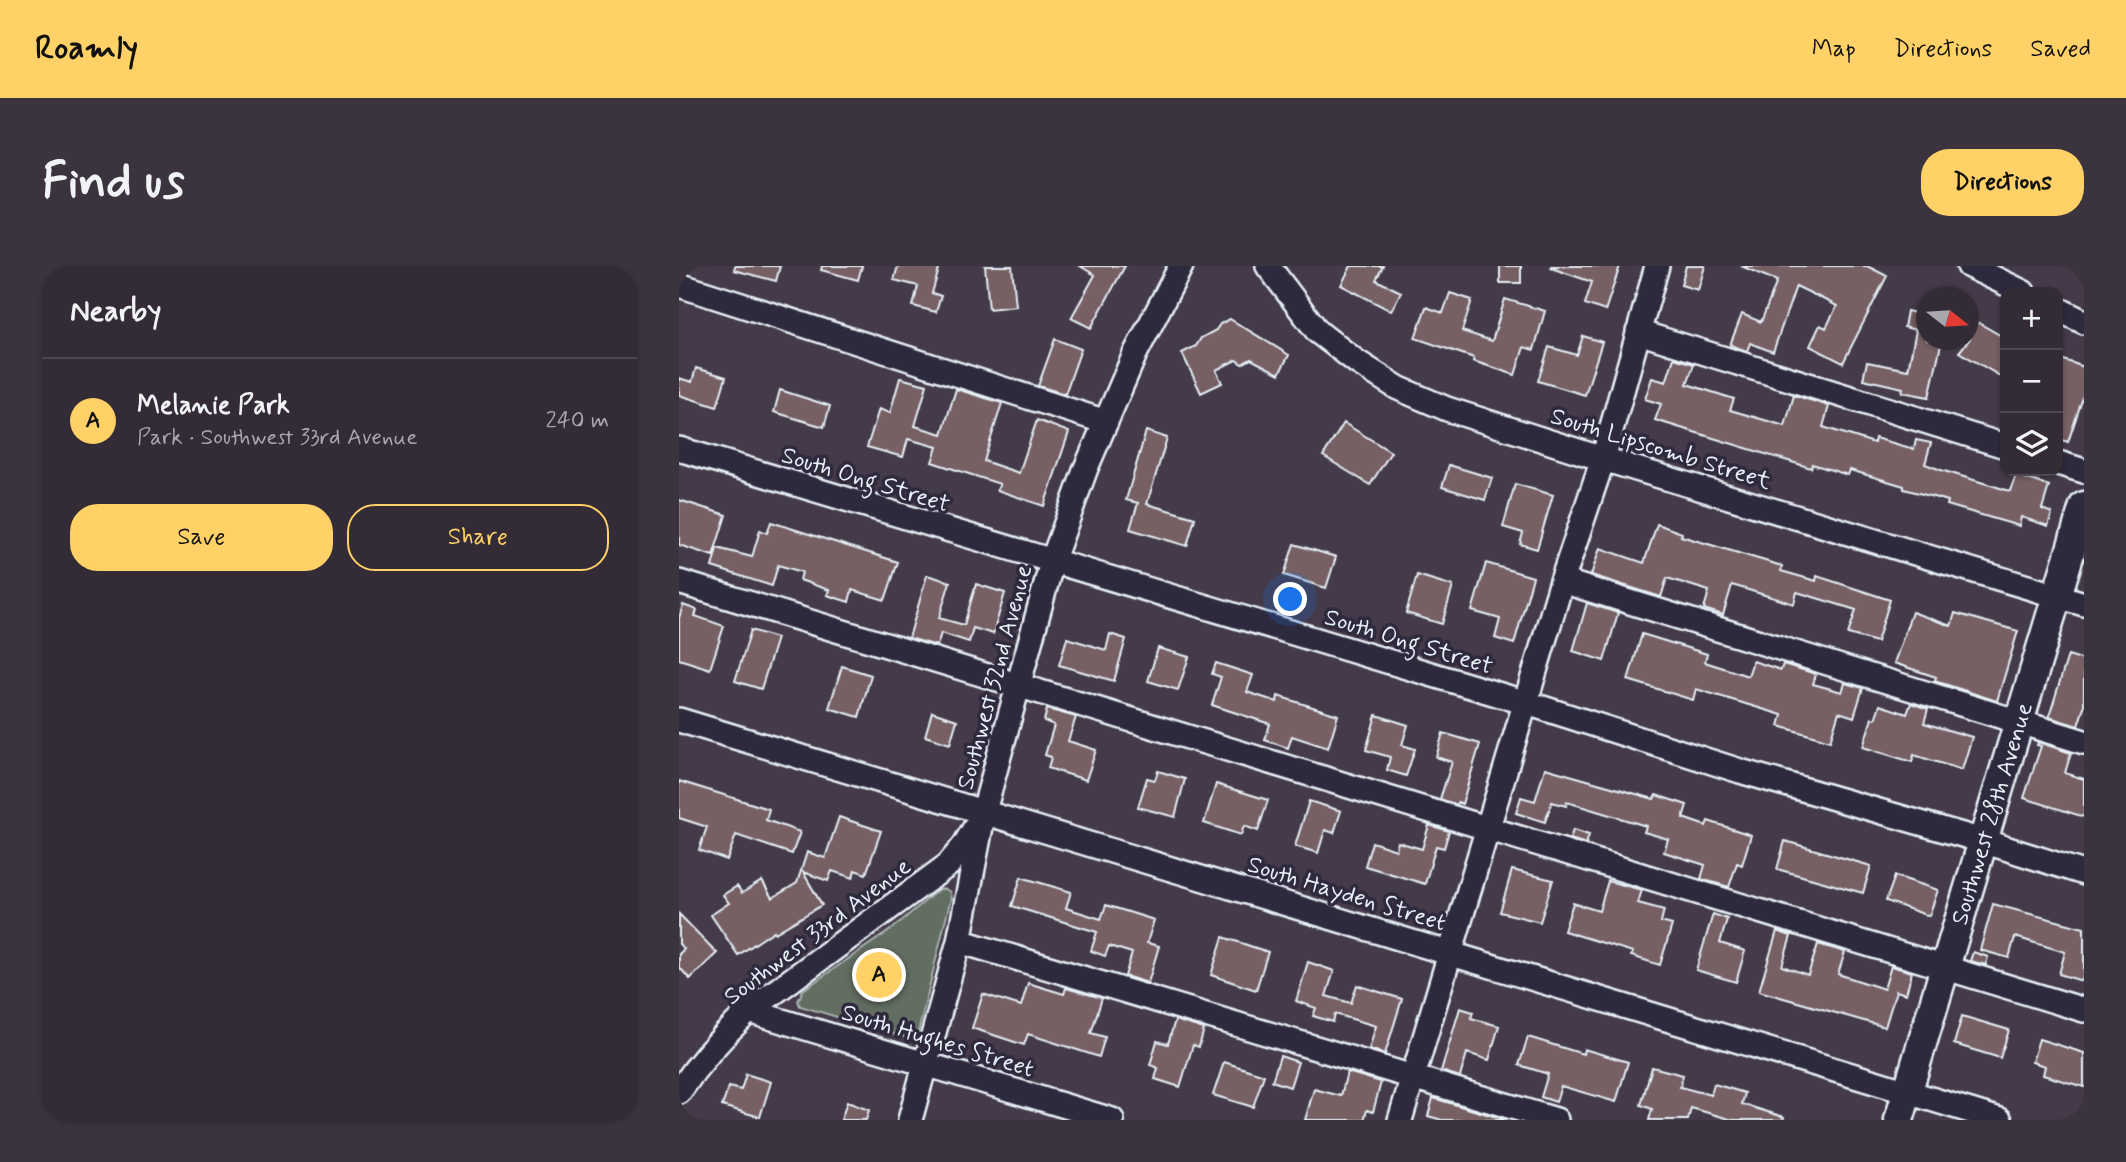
<!DOCTYPE html>
<html lang="en">
<head>
<meta charset="utf-8">
<style>
	:root { --surface:#332c37; --page:#3b343f; --text:#f1f3f6; --muted:#a9a7ad; --line:#4e4852; --accent:#ffd166 }
	body { margin:0; font-family:Mynerve,sans-serif; background:var(--page); color:var(--text) }
	.controls { position:absolute; right:21px; top:21px; display:grid; overflow:hidden; border-radius:14px; box-shadow:0 2px 5px #0004 }
	.controls button { width:63px; height:63px; display:grid; place-items:center; padding:0; border:0; border-bottom:2px solid var(--line); background:var(--surface); color:var(--text); font:35px sans-serif }
	.compass { position:absolute; left:1237px; top:21px; width:63px; height:63px; border-radius:50%; background:var(--surface); box-shadow:0 2px 5px #0004; rotate:107deg }
	.you { position:absolute; left:612px; top:334px; width:24px; height:24px; margin:-18px; border:5px solid #fff; border-radius:50%; background:#1a73e8; box-shadow:0 0 0 10px #1a73e833 }
	.badge { display:grid; place-items:center; width:46px; height:46px; border-radius:50%; background:var(--accent); color:#111; font-size:23px; font-weight:700 }
	.pin { position:absolute; translate:-50% -50%; border:4px solid #fff; box-shadow:0 2px 7px #0006 }
	.list { margin:0; padding:0; list-style:none }
	h2 { display:flex; justify-content:space-between; align-items:center; height:91px; margin:0; padding:0 28px; font-size:30px }
	h2 small { font-size:23px; font-weight:400; color:var(--muted) }
	.list li { display:grid; grid-template-columns:46px 1fr auto; gap:21px; align-items:center; box-sizing:border-box; height:126px; padding:0 28px; border-top:2px solid var(--line) }
	.list b { display:block; font-size:26px; white-space:nowrap }
	.list p { margin:0; font-size:23px; white-space:nowrap; color:var(--muted) }
	.list em { font-size:23px; font-style:normal; color:var(--muted) }
	.actions { display:flex; gap:14px; padding:21px 28px }
	.actions a { flex:1; padding:16px 0; border:2px solid var(--accent); border-radius:28px; text-align:center; font-size:24px; color:var(--accent) }
	.actions .main { background:var(--accent); color:#111 }
	.icon { flex:none; width:38px; height:38px; fill:none; stroke:currentColor; stroke-width:2; stroke-linecap:round; stroke-linejoin:round }
	.map { position:relative; flex:none; width:1405px; height:854px; overflow:hidden; border-radius:28px }
	header { display:flex; align-items:center; gap:42px; box-sizing:border-box; height:98px; padding:0 35px; background:var(--accent); color:#111 }
	header strong { font-size:33px }
	nav { display:flex; gap:38px; margin-inline-start:auto; font-size:24px }
	.intro { display:flex; align-items:center; justify-content:space-between; box-sizing:border-box; height:168px; padding:0 42px }
	h1 { margin:0; font-size:49px }
	.button { padding:18px 32px; border-radius:28px; background:var(--accent); color:#111; font-size:24px; font-weight:700 }
	main { display:flex; gap:42px; padding:0 42px }
	aside { flex:1; background:var(--surface); border-radius:28px; box-shadow:0 2px 5px #0004 }
	.map>svg:first-child { display:block }
</style>
</head>
<body>
<header>
<strong>Roamly</strong>
<nav><a>Map</a><a>Directions</a><a>Saved</a></nav>
</header>
<div class="intro"><h1>Find us</h1><a class="button">Directions</a></div>
<main>
<aside>
<h2>Nearby<small></small></h2>
<ul class="list">
<li><span class="badge">A</span><div><b>Melanie Park</b><p>Park · Southwest 33rd Avenue</p></div><em>240 m</em></li>
</ul>
<div class="actions"><a class="main">Save</a><a>Share</a></div>
</aside>
<div class="map">
<svg width="1405" height="854" viewBox="0 0 1405 854">
	<rect width="100%" height="100%" fill="#443a49"/>
	<filter id="ink" filterUnits="userSpaceOnUse"><feTurbulence type="fractalNoise" baseFrequency=".0143" numOctaves="2"/><feDisplacementMap in="SourceGraphic" scale="14" xChannelSelector="R" yChannelSelector="G"/><feConvolveMatrix kernelMatrix="1 2 1 2 8 2 1 2 1" color-interpolation-filters="sRGB"/></filter>
	<g filter="url(#ink)">
		<!-- green -->
		<path fill="#636e62" stroke="#a6b0ad" stroke-width="2" d="M260,623H266L271,626L272,632L239,767L236,772H229L121,740L119,735L124,724L213,663Z"/>
		<!-- building -->
		<path fill="#766064" stroke="#e8f1f8" stroke-width="2" d="M56,0H101L97,15L55,4Z
			M143,0H183L179,14L142,4Z
			M219,0H261L253,27L262,30L257,46L234,40L239,20L215,14Z
			M306,0H333L337,40L310,43Z
			M401,0H446L412,62L392,52L416,9Z
			M672,0H704L697,14L722,26L712,45L662,19Z
			M821,0H842V17H821Z
			M872,0H941L926,45L906,38L913,16L872,2Z
			M1007,0H1026L1019,24L1002,19Z
			M1062,0H1188L1208,10L1164,97L1131,80L1141,59L1147,62L1158,40L1117,20L1094,86L1071,77L1068,85L1051,79L1063,48L1082,56L1098,15Z
			M771,27L793,34L783,65L813,75L826,33L866,45L855,84L845,81L836,109L794,95L795,92L736,72L747,41L764,47Z
			M1242,42L1248,43V74H1263L1250,131L1223,126L1224,122L1184,113L1188,96L1229,104L1237,64L1225,61L1228,45L1241,48Z
			M551,53L610,89L600,108L572,93L563,98L557,94L537,104L543,117L522,127L503,87L517,80L522,72L537,64L541,58Z
			M1298,56L1326,72V113L1280,86L1290,74Z
			M904,70L923,76L906,129L859,115L870,81L898,89Z
			M376,73L402,83L386,128L359,120Z
			M995,92L1015,98L1008,118L1055,133L1051,144L1106,160L1115,129L1150,140L1144,161L1195,177L1196,172L1235,183L1237,174L1252,177L1246,198L1262,204L1331,225L1337,209L1370,220L1363,243L1373,247L1369,260L1342,251L1340,260L1268,239L1269,235L1225,223V220L1171,204L1169,209L1133,198L1132,202L976,154L982,138L966,133L973,112L987,116Z
			M1379,92L1405,101V128L1389,176L1379,173Z
			M17,102L47,111L38,141L0,129V112L13,116Z
			M221,112L248,119L236,160L263,168L277,123L323,137L305,195L340,207L358,154L390,166L365,240L318,224L321,218L253,196L258,181L229,173L224,191L188,181L200,143L211,147Z
			M101,124L151,140L145,161L95,146Z
			M665,157L712,186L691,219L644,190Z
			M467,165L488,172L468,238L516,252L508,280L451,263L459,237L447,234Z
			M770,199L813,212L806,234L763,221Z
			M836,218L874,229L858,283L841,278L844,267L824,261Z
			M0,234L47,249L34,290L0,279Z
			M92,256L219,296L206,334L173,324L170,336L148,329L150,324L121,314L123,306L99,299L93,320L33,301L38,282L73,291L81,264L88,267Z
			M978,258L1003,267L1002,270L1103,300L1102,305L1137,315L1138,310L1211,334L1198,376L1169,368L1177,344L1118,326L1115,338L1053,319L1044,349L1025,343L1030,325L988,312L982,331L912,309L921,282L965,297Z
			M615,278L657,291L647,322L605,309Z
			M807,297L854,311L835,378L816,372L821,353L793,345Z
			M248,309L271,316L260,352L285,359L297,318L326,327L314,368L294,362L290,376L262,367L258,380L230,372Z
			M738,309L774,320L763,358L727,347Z
			M908,337L939,347L925,395L894,385Z
			M4,339L18,344L16,350L45,360L31,403L0,393V352Z
			M1233,346L1272,360L1276,347L1339,365L1318,435L1256,415L1257,411L1215,397Z
			M72,364L98,372L82,423L56,415Z
			M431,368L447,373L435,415L380,399L388,372L427,384Z
			M963,368L1028,388L1026,396L1069,410L1074,395L1102,404L1104,398L1137,408L1134,418L1163,426L1166,417L1184,422L1175,451L1160,446L1151,475L1100,460L1103,449L1017,423L1014,434L949,414Z
			M479,382L510,391L499,424L469,415Z
			M1389,389L1405,394V441L1399,460L1370,451Z
			M537,397L574,409L568,426L598,436L599,430L659,449L649,482L613,470L609,482L586,474L591,458L533,439L542,411L533,408Z
			M163,400L192,409L180,451L150,442Z
			M1232,437L1249,443L1245,457L1293,471L1283,504L1235,489L1233,496L1184,481L1193,452L1196,453L1201,439L1228,448Z
			M368,443L397,451L389,475L417,484L407,514L369,502L372,491L366,489L375,459L365,455Z
			M253,446L278,454L271,478L246,470Z
			M697,449L729,459L723,479L736,483L727,510L708,504L711,491L687,484Z
			M764,467L801,478L783,538L779,536L778,539L761,533L773,496L757,491Z
			M1359,476L1392,487L1386,507L1405,513V551L1345,532L1362,480L1358,479Z
			M866,502L975,533L977,529L1008,539L1004,552L1027,560L1029,555L1072,569L1063,599L1058,597L1050,621L1022,613L1026,599L985,586L989,573L965,566L967,560L888,536L887,540L873,536L866,556L837,547L842,531L856,535Z
			M479,505L506,513L496,551L459,541L468,512L476,514Z
			M0,515L90,543L87,554L121,566L113,588L57,569L48,594L20,584L28,561L0,552Z
			M537,518L589,534L579,565L565,560L562,569L525,557Z
			M630,535L662,545L655,567L646,564L639,587L616,580Z
			M160,551L202,565L187,608L176,604L174,612L153,605L149,615L124,606L143,639L96,667L95,665L59,689L32,649L50,637L44,629L58,620L63,627L83,615L93,632L118,617L128,586L146,592Z
			M750,559L770,565L765,582L757,580L746,618L686,600L693,576L717,584L719,576L743,583Z
			M894,564L910,569L907,578L891,573Z
			M1106,575L1192,600L1184,627L1098,603Z
			M833,604L874,614L861,656L821,646Z
			M1216,610L1259,624L1250,650L1207,635Z
			M342,611L392,626L387,642L422,653L427,639L475,654L468,677L480,680L469,717L446,710L453,687L430,680L426,690L412,685L418,666L333,640Z
			M929,615L963,624L959,637L985,644L982,656L993,659L981,699L952,690L954,686L885,665L894,637L920,645Z
			M1314,638L1405,662V707L1403,715L1380,708L1386,686L1336,671L1330,692L1301,684Z
			M0,648L38,687L11,713L0,701V688L5,683L0,678Z
			M1034,648L1048,653L1041,677L1066,685L1057,716L1017,704Z
			M1098,665L1112,670L1103,700L1129,709L1139,678L1166,686L1159,708L1205,723L1212,700L1233,706L1227,728L1217,725L1206,761L1080,725Z
			M544,671L589,686L577,724L532,709Z
			M1294,686L1309,691L1307,699L1291,695Z
			M629,696L655,705L647,730L672,737L678,719L723,733L706,788L690,783L697,760L656,748L654,756L634,750L637,742L617,735Z
			M349,717L385,728L387,722L423,732L412,767L426,771L420,791L349,768L345,779L293,762L304,728L342,740Z
			M781,742L794,746L792,752L820,760L810,794L788,787L781,811L762,805Z
			M1283,750L1330,764L1321,792L1275,778Z
			M496,754L525,763L520,781L514,779L501,821L476,813L479,802L471,799L478,775L489,778Z
			M849,771L904,788L905,783L949,796L937,836L882,820L877,836L862,831L869,808L840,799Z
			M1360,773L1405,787V821L1364,809L1366,800L1353,796Z
			M601,790L619,796L611,821L593,815Z
			M545,796L585,809L574,841L534,829Z
			M973,801L1004,809L1001,821L1032,829L1035,818L1066,827L1063,838L1105,851L1104,854H1054L1012,842L1009,854H970L973,843L962,839Z
			M668,806L702,816L694,846L688,844L685,854H626L635,823L662,830Z
			M67,808L92,816L81,851L43,840L50,821L62,824Z
			M754,832L828,854H763L749,850Z
			M168,836L190,844L187,854H162Z"/>
		<g fill="none" stroke-linecap="round" stroke-linejoin="round">
			<defs>
				<path id="minor" d="M589,0L639,66L678,96L719,122L768,143L924,193L1405,338
					M1290,0L1344,26
					M0,19L427,156
					M1379,43L1405,56
					M959,66L1326,180
					M0,183L848,437L1061,505L1304,575L1405,607
					M1379,197L1405,205
					M883,315L1405,476
					M0,316L1405,744
					M0,454L1321,854
					M280,675L877,854
					M70,745L433,854
					M0,826C20,796 43,770 70,745L269,599L285,580L297,560
					M231,854L280,675L305,545L373,296L407,202L456,88L502,0
					M721,854L883,315L924,193L978,0"/>
				<g id="major">
					<path id="s1" d="M1220,854L1405,240"/>
				</g>
			</defs>
			<!-- minor casing -->
			<use href="#minor" stroke="#e8f1f8" stroke-width="28"/>
			<!-- major casing -->
			<use href="#major" stroke="#e8f1f8" stroke-width="33"/>
			<!-- minor -->
			<use href="#minor" stroke="#2f2a3d" stroke-width="23"/>
			<!-- major -->
			<use href="#major" stroke="#2f2a3d" stroke-width="28"/>
		</g>
	</g>
	<g text-anchor="middle" stroke-width="7" stroke-linejoin="round" paint-order="stroke">
		<!-- street labels -->
		<g font-size="24" fill="#e8f1f8" stroke="#2f2a3d">
			<text transform="translate(982 182) rotate(17)" y="8">South Lipscomb Street</text>
			<text transform="translate(187 213) rotate(17)" y="8">South Ong Street</text>
			<text transform="translate(730 375) rotate(17)" y="8">South Ong Street</text>
			<text transform="translate(315 411) rotate(-75)" y="8">Southwest 32nd Avenue</text>
			<text dy="8" stroke="none"><textPath href="#s1" startOffset="320">Southwest 28th Avenue</textPath></text>
			<text transform="translate(668 627) rotate(17)" y="8">South Hayden Street</text>
			<text transform="translate(138 665) rotate(-37)" y="8">Southwest 33rd Avenue</text>
			<text transform="translate(259 774) rotate(17)" y="8">South Hughes Street</text>
		</g>
	</g>
</svg>
<div class="controls">
<button>+</button>
<button>−</button>
<button><svg class="icon" aria-label="layers" viewBox="0 0 24 24"><path d="M12 4l9 5-9 5-9-5zM3 14l9 5 9-5"/></svg></button>
</div>
<svg class="compass" viewBox="-18 -18 36 36"><path d="M0-13l5 13h-10z" fill="#e53935"/><path d="M0 13l5-13h-10z" fill="#a9a7ad"/></svg>
<div class="you"></div>
<div class="pin badge" style="left:200px;top:709px">A</div>
</div>
</main>
</body>
</html>
